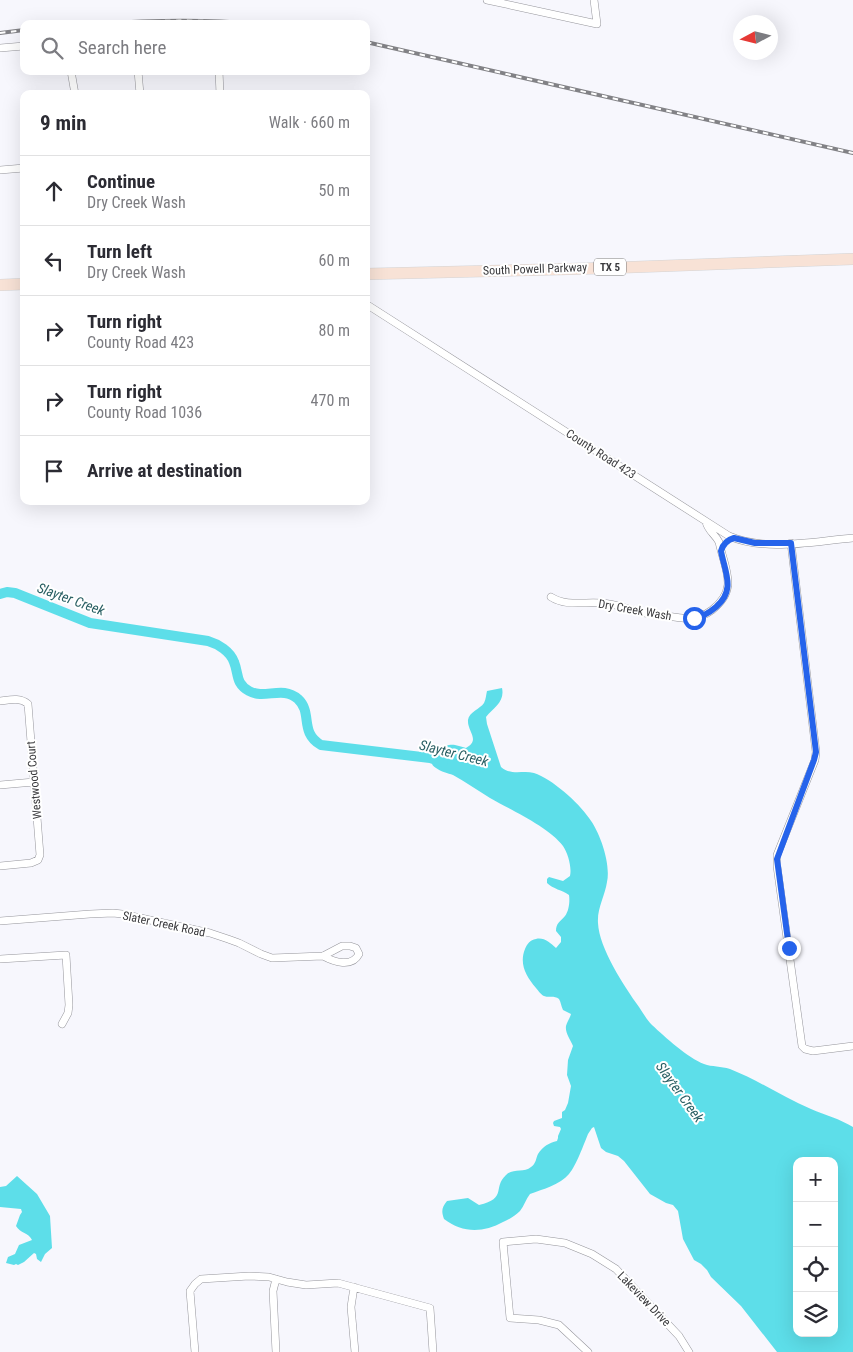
<!DOCTYPE html>
<html lang="en">
<head>
<meta charset="utf-8">
<style>
	:root { --surface:#fff; --page:#f7f7f7; --text:#2b2b33; --muted:#7c7c81; --line:#e1e1e2 }
	body { margin:0; font-family:"Roboto Condensed",sans-serif; background:var(--page); color:var(--text) }
	.controls { position:absolute; right:15px; bottom:15px; display:grid; overflow:hidden; border-radius:10px; box-shadow:0 5px 20px #0002 }
	.controls button { width:45px; height:45px; display:grid; place-items:center; padding:0; border:0; border-bottom:1px solid var(--line); background:var(--surface); color:var(--text); font:25px sans-serif }
	.compass { position:absolute; left:733px; top:15px; width:45px; height:45px; border-radius:50%; background:var(--surface); box-shadow:0 5px 20px #0002; rotate:263deg }
	.stop { position:absolute; width:15px; height:15px; margin:-11px; border:4px solid #2563eb; border-radius:50%; background:#fff }
	.stop.end { background:#2563eb; border-color:#fff; box-shadow:0 1px 5px #0008 }
	.list { margin:0; padding:0; list-style:none }
	h2 { display:flex; justify-content:space-between; align-items:center; height:65px; margin:0; padding:0 20px; font-size:21px }
	h2 small { font-size:16px; font-weight:400; color:var(--muted) }
	.list li { display:grid; grid-template-columns:32px 1fr auto; gap:15px; align-items:center; box-sizing:border-box; height:70px; padding:0 20px; border-top:1px solid var(--line) }
	.list b { display:block; font-size:19px; white-space:nowrap }
	.list p { margin:0; font-size:16px; white-space:nowrap; color:var(--muted) }
	.list em { font-size:16px; font-style:normal; color:var(--muted) }
	.icon { flex:none; width:28px; height:28px; fill:none; stroke:currentColor; stroke-width:2; stroke-linecap:round; stroke-linejoin:round }
	.map { position:relative; flex:none; width:853px; height:1352px; overflow:hidden }
	.search { position:absolute; background:var(--surface); box-shadow:0 5px 20px #0002; left:20px; top:20px; width:350px; height:55px; display:flex; align-items:center; gap:12px; box-sizing:border-box; padding:0 18px; border-radius:10px; color:var(--muted); font-size:19px }
	.panel { position:absolute; background:var(--surface); box-shadow:0 5px 20px #0002; left:20px; top:90px; width:350px; height:415px; border-radius:10px }
	.map>svg:first-child { display:block }
</style>
</head>
<body>
<div class="map">
<svg width="853" height="1352" viewBox="0 0 853 1352">
	<rect width="100%" height="100%" fill="#f7f7fd"/>
	<!-- water -->
	<path fill="#5ddee9" fill-rule="evenodd" d="M502,688C505,702 494,707 486,717L487,724L501,767C511,776 523,770 534,773C552,779 578,802 589,818C600,832 611,864 607,882C605,896 597,908 598,923C599,948 624,986 639,1007C643,1013 647,1020 652,1025C665,1037 688,1058 704,1064C712,1067 721,1066 730,1069C758,1080 783,1097 811,1109C825,1115 840,1119 853,1127V1352H777L741,1306L711,1277L707,1270L701,1264L694,1260L683,1239L678,1211L673,1205L666,1203L650,1194L624,1161L618,1156L606,1152L601,1148L594,1127L592,1128L588,1134C584,1144 576,1166 569,1174C560,1185 543,1189 530,1194C526,1199 524,1206 520,1211C515,1216 510,1219 503,1222C483,1233 462,1233 444,1219C441,1211 442,1207 447,1201L468,1198L479,1205C508,1198 492,1188 506,1175C513,1168 524,1173 531,1167C536,1164 536,1158 538,1154C543,1146 549,1143 557,1141L558,1138V1136L561,1129L560,1127L554,1126L553,1123L554,1121L562,1118V1112L565,1110L568,1103L571,1086L567,1075L568,1060L573,1046C570,1039 565,1033 566,1026C567,1022 570,1018 571,1014L563,1010C561,1006 561,1002 559,999C554,995 549,998 544,996C541,995 538,990 536,988C526,976 519,964 525,949C527,944 530,940 536,939C544,937 550,943 556,948L561,942V937L556,931C556,923 560,922 565,916C569,911 570,901 569,895C562,890 553,889 547,883V879L549,877L563,881L570,876C572,868 568,853 563,846C549,827 511,810 490,798C477,790 466,782 453,775C448,773 441,772 436,768C432,766 431,762 430,758C430,748 447,744 455,745C459,746 463,747 466,748C481,740 467,731 468,720C469,712 480,709 484,703C486,699 486,695 487,691ZM797,1161H834V1333H797Z
		M17,1176L37,1194L50,1216L52,1248L45,1254L41,1262L37,1259L36,1254L34,1253L24,1262L18,1265L16,1264L14,1265L6,1263L8,1257L15,1254L19,1245L32,1240C29,1233 20,1233 16,1226L20,1215L22,1212L21,1209L0,1207V1187L6,1186Z"/>
	<g fill="none" stroke-linecap="round" stroke-linejoin="round">
		<!-- river -->
		<path stroke="#5ddee9" stroke-width="10" d="M0,594L7,592L15,593L90,623L208,641C218,644 230,651 234,662C239,674 235,683 249,691C265,700 282,685 298,699C313,713 299,732 321,745L430,758L443,762"/>
		<defs>
			<path id="minor" d="M487,0L597,24L594,0
				M0,48L24,46
				M71,71L75,94
				M138,71L140,94
				M219,71L220,94
				M0,170L24,168
				M366,304L729,536C766,552 814,541 853,538
				M791,543L816,752L815,760L777,855V866L802,1046L805,1049L813,1051L853,1046
				M551,597C568,608 590,600 609,604C619,605 629,610 639,612C654,615 668,616 682,618C694,619 703,617 712,610C739,589 725,570 719,542C715,534 708,531 706,522
				M0,701C9,700 20,697 28,704L40,855L38,860L31,863L0,866
				M0,785L34,782
				M0,921L90,914L113,913L122,914L210,933L228,939L239,943L261,954L272,958L323,956L342,946H350L356,948L359,954C352,968 334,962 323,956
				M0,959L66,955L69,1005L68,1013L62,1024
				M276,1279L273,1291L276,1352
				M354,1287L351,1307L355,1352
				M195,1352L190,1291L195,1284L201,1279L249,1276L269,1277L287,1282L306,1285L338,1283L430,1308L433,1352
				M588,1352L559,1325L539,1320L510,1318L503,1242L536,1239L565,1243L592,1254L616,1269L679,1336L689,1352"/>
			<path id="primary" d="M366,274L608,268L853,259
				M0,285L24,284"/>
		</defs>
		<!-- minor casing -->
		<use href="#minor" stroke="#95959b" stroke-width="8"/>
		<!-- primary casing -->
		<use href="#primary" stroke="#d4d4d5" stroke-width="12"/>
		<!-- minor -->
		<use href="#minor" stroke="#fff" stroke-width="7"/>
		<!-- primary -->
		<use href="#primary" stroke="#f8e2d6" stroke-width="11"/>
		<defs>
			<path id="rail" d="M99,24C154,20 203,19 258,24
				M0,33L24,30
				M366,42L853,153"/>
		</defs>
		<!-- rail casing -->
		<use href="#rail" stroke="#828286" stroke-width="4"/>
		<!-- rail -->
		<use href="#rail" stroke="#fff" stroke-width="2" stroke-dasharray="5.5" stroke-linecap="butt"/>
	</g>
	<g fill="none" stroke-linecap="round" stroke-linejoin="round">
		<!-- route -->
		<path stroke="#2563eb" stroke-width="6" d="M694,618C703,617 709,613 716,607C736,590 725,573 721,551C723,544 727,540 734,538L755,543H791L816,752L814,760L777,859L789,948"/>
	</g>
	<g text-anchor="middle" stroke-width="4" stroke-linejoin="round" paint-order="stroke">
		<!-- shield labels -->
		<rect fill="#fff" stroke="#767678" stroke-width="1" x="594" y="258.5" width="32" height="17" rx="4"/>
		<g font-size="11" font-weight="bold" fill="#3b3b3e">
			<text x="610" y="271">TX 5</text>
		</g>
		<!-- street labels -->
		<g font-size="12" fill="#3b3b3e" stroke="#fff">
			<text transform="translate(535 269) rotate(-2)" y="4">South Powell Parkway</text>
			<text transform="translate(601 454) rotate(33)" y="4">County Road 423</text>
			<text transform="translate(635 610) rotate(10)" y="4">Dry Creek Wash</text>
			<text transform="translate(34 780) rotate(-95)" y="4">Westwood Court</text>
			<text transform="translate(164 924) rotate(12)" y="4">Slater Creek Road</text>
			<text transform="translate(644 1299) rotate(46)" y="4">Lakeview Drive</text>
		</g>
		<!-- water labels -->
		<g font-size="14" font-style="italic" fill="#295f63" stroke="#fff">
			<text transform="translate(71 599) rotate(20)" y="5">Slayter Creek</text>
			<text transform="translate(454 753) rotate(14)" y="5">Slayter Creek</text>
			<text transform="translate(680 1092) rotate(54)" y="5">Slayter Creek</text>
		</g>
	</g>
</svg>
<div class="controls">
<button>+</button>
<button>−</button>
<button><svg class="icon" aria-label="locate" viewBox="0 0 24 24"><circle cx="12" cy="12" r="6"/><path d="M12 2v4M12 18v4M2 12h4M18 12h4"/></svg></button>
<button><svg class="icon" aria-label="layers" viewBox="0 0 24 24"><path d="M12 4l9 5-9 5-9-5zM3 14l9 5 9-5"/></svg></button>
</div>
<svg class="compass" viewBox="-18 -18 36 36"><path d="M0-13l5 13h-10z" fill="#e53935"/><path d="M0 13l5-13h-10z" fill="#7c7c81"/></svg>
<div class="stop" style="left:694px;top:618px"></div>
<div class="stop end" style="left:789px;top:948px"></div>
<div class="search"><svg class="icon" aria-label="search" viewBox="0 0 24 24"><circle cx="10" cy="10" r="6"/><path d="M15 15l6 6"/></svg>Search here</div>
<section class="panel">
<h2>9 min<small>Walk · 660 m</small></h2>
<ul class="list">
<li><svg class="icon" aria-label="ahead" viewBox="0 0 24 24"><path d="M12 20V5M6 11l6-6 6 6"/></svg><div><b>Continue</b><p>Dry Creek Wash</p></div><em>50 m</em></li>
<li><svg class="icon" aria-label="left" viewBox="0 0 24 24"><path d="M17 20v-9H6M10 6l-5 5 5 5"/></svg><div><b>Turn left</b><p>Dry Creek Wash</p></div><em>60 m</em></li>
<li><svg class="icon" aria-label="right" viewBox="0 0 24 24"><path d="M7 20v-9h11M14 6l5 5-5 5"/></svg><div><b>Turn right</b><p>County Road 423</p></div><em>80 m</em></li>
<li><svg class="icon" aria-label="right" viewBox="0 0 24 24"><path d="M7 20v-9h11M14 6l5 5-5 5"/></svg><div><b>Turn right</b><p>County Road 1036</p></div><em>470 m</em></li>
<li><svg class="icon" aria-label="arrive" viewBox="0 0 24 24"><path d="M6 21V4h12l-3 4 3 4H6"/></svg><div><b>Arrive at destination</b></div></li>
</ul>
</section>
</div>
</body>
</html>
